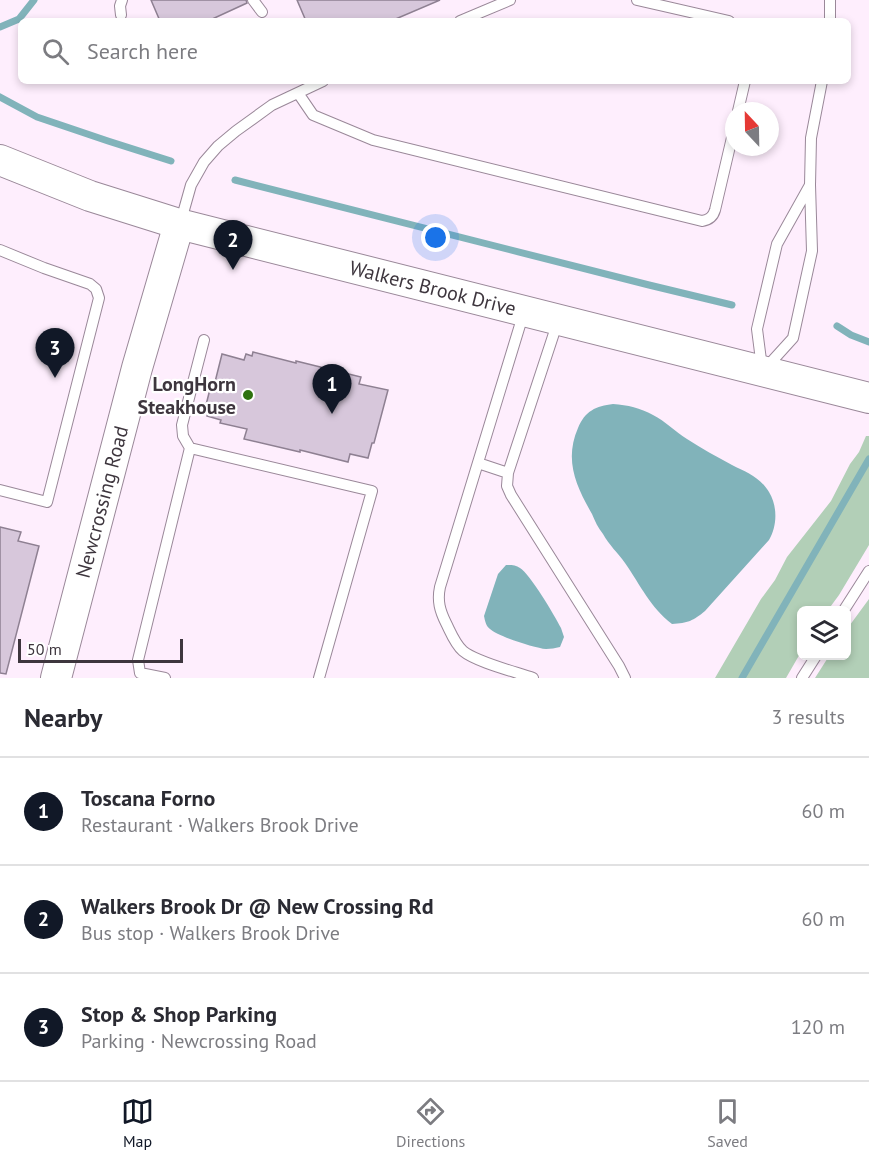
<!DOCTYPE html>
<html lang="en">
<head>
<meta charset="utf-8">
<style>
	:root { --surface:#fff; --page:#f7f7f7; --text:#2b2b33; --muted:#7c7c81; --line:#e1e1e2; --accent:#111827 }
	body { margin:0; font-family:"PT Sans",sans-serif; background:var(--page); color:var(--text) }
	.controls { position:absolute; right:18px; bottom:18px; display:grid; overflow:hidden; border-radius:9px; box-shadow:0 3px 9px #0003 }
	.controls button { width:54px; height:54px; display:grid; place-items:center; padding:0; border:0; border-bottom:2px solid var(--line); background:var(--surface); color:var(--text); font:30px sans-serif }
	.compass { position:absolute; left:725px; top:102px; width:54px; height:54px; border-radius:50%; background:var(--surface); box-shadow:0 3px 9px #0003; rotate:338deg }
	.scale { position:absolute; left:18px; bottom:15px; width:165px; box-sizing:border-box; padding-left:6px; border:3px solid #3e363e; border-top:0; font-size:16px; line-height:21px; white-space:nowrap; color:#3e363e; -webkit-text-stroke:4px #fff; paint-order:stroke }
	.you { position:absolute; left:436px; top:238px; width:21px; height:21px; margin:-15px; border:4px solid #fff; border-radius:50%; background:#1a73e8; box-shadow:0 0 0 9px #1a73e833 }
	.badge { display:grid; place-items:center; width:39px; height:39px; border-radius:50%; background:var(--accent); color:#fff; font-size:20px; font-weight:700 }
	.pin { position:absolute; translate:-50% -50px; filter:drop-shadow(0 2px 3px #0008) }
	.pin::after { content:''; position:absolute; top:32px; width:21px; height:18px; background:inherit; clip-path:polygon(0 0,100% 0,50% 100%) }
	.list { margin:0; padding:0; list-style:none }
	h2 { display:flex; justify-content:space-between; align-items:center; height:78px; margin:0; padding:0 24px; font-size:26px }
	h2 small { font-size:20px; font-weight:400; color:var(--muted) }
	.list li { display:grid; grid-template-columns:39px 1fr auto; gap:18px; align-items:center; box-sizing:border-box; height:108px; padding:0 24px; border-top:2px solid var(--line) }
	.list b { display:block; font-size:22px; white-space:nowrap }
	.list p { margin:0; font-size:20px; white-space:nowrap; color:var(--muted) }
	.list em { font-size:20px; font-style:normal; color:var(--muted) }
	.icon { flex:none; width:33px; height:33px; fill:none; stroke:currentColor; stroke-width:2; stroke-linecap:round; stroke-linejoin:round }
	.map { position:relative; flex:none; width:869px; height:678px; overflow:hidden }
	.search { position:absolute; background:var(--surface); box-shadow:0 3px 9px #0003; left:18px; right:18px; top:18px; height:66px; display:flex; align-items:center; gap:15px; box-sizing:border-box; padding:0 21px; border-radius:9px; color:var(--muted); font-size:22px }
	.sheet { height:402px; background:var(--surface) }
	nav { display:flex; justify-content:space-around; align-items:center; box-sizing:border-box; height:84px; border-top:2px solid var(--line); background:var(--surface); font-size:16px; color:var(--muted) }
	nav a { display:grid; justify-items:center; gap:3px }
	nav .on { color:var(--accent) }
	.map>svg:first-child { display:block }
</style>
</head>
<body>
<div class="map">
<svg width="869" height="678" viewBox="0 0 869 678">
	<rect width="100%" height="100%" fill="#feeefd"/>
	<!-- green -->
	<path fill="#b2cfb7" d="M866,436H869V545L839,595L828,610H802L801,652L786,678H715L761,599L775,580L787,557L831,501L850,464L859,452Z
		M869,599V678H815L829,656H846L847,629Z"/>
	<!-- water -->
	<path fill="#81b3ba" d="M613,404C628,405 640,408 653,415C665,421 676,432 687,439C701,448 717,457 732,465C746,472 760,477 769,492C778,507 777,526 769,540L705,611C693,621 688,623 672,624C650,607 641,586 625,563C618,553 609,545 603,534C598,528 595,521 592,514C576,486 564,460 578,428C585,411 596,406 613,404Z
		M506,565C512,565 516,565 520,568C530,574 555,616 561,628L564,637L560,647C555,648 551,649 546,649C535,648 497,636 490,629C486,626 485,621 484,616L498,574Z"/>
	<g fill="none" stroke-linecap="round" stroke-linejoin="round">
		<!-- stream -->
		<path stroke="#81b3ba" stroke-width="7" d="M0,27L19,19L34,0
			M0,97L37,117L108,141L171,161
			M235,180L649,285L732,305
			M837,326L851,335L869,342
			M742,678L869,459"/>
	</g>
	<!-- building -->
	<path fill="#d7c7db" stroke="#8e8092" stroke-width="1.5" d="M151,0H246L247,3L208,21H160Z
		M297,0H440L391,21H306Z
		M253,352L296,363V361L361,377L359,384L388,390L374,443H372L368,458L350,454L348,462L300,450V452L244,439L247,429L220,423L221,420L207,416L210,406L206,405L211,385L214,386L222,354L244,360L246,354L252,356Z
		M0,527L21,532L18,541L39,546L6,674L0,673Z"/>
	<g fill="none" stroke-linecap="round" stroke-linejoin="round">
		<defs>
			<path id="lane" d="M253,0L262,12
				M637,0L729,21
				M830,0V21
				M121,15L120,6L122,0
				M460,21L510,0
				M298,93L313,115L373,140L702,221C709,220 713,217 715,210L734,129
				M738,111L745,81
				M180,224L191,185L204,162L218,146L236,131L272,105L323,81
				M0,250L44,268L90,284L96,289L99,298L47,502L0,490
				M524,312L440,587C437,601 440,611 446,623C451,633 455,644 463,651C476,662 516,672 533,678
				M558,321L508,473L507,486L511,495L619,666L625,678
				M204,340L182,425L183,436L190,448L372,491L319,678
				M762,368L757,329L777,244L810,185
				M765,369L793,338L812,251L810,185L811,138L822,81
				M478,463L508,473
				M844,610L869,571
				M165,678L140,673L138,660L190,448
				M802,678L816,656"/>
			<g id="secondary">
				<path id="s1" d="M0,160L90,196L179,224L869,398"/>
				<path id="s2" d="M56,678L137,368L179,224"/>
			</g>
		</defs>
		<!-- lane casing -->
		<use href="#lane" stroke="#9a8899" stroke-width="12"/>
		<!-- secondary casing -->
		<use href="#secondary" stroke="#9a8899" stroke-width="32"/>
		<!-- lane -->
		<use href="#lane" stroke="#fff" stroke-width="10"/>
		<!-- secondary -->
		<use href="#secondary" stroke="#fff" stroke-width="30"/>
	</g>
	<!-- markers -->
	<circle fill="#2e720f" stroke="#fff" stroke-width="2" cx="248" cy="395" r="6"/>
	<g text-anchor="middle" stroke-width="4.5" stroke-linejoin="round" paint-order="stroke">
		<!-- street labels -->
		<g font-size="20" fill="#3e363e" stroke="#fff">
			<text dy="7" stroke="none"><textPath href="#s1" startOffset="452">Walkers Brook Drive</textPath></text>
			<text dy="7" stroke="none"><textPath href="#s2" startOffset="182">Newcrossing Road</textPath></text>
		</g>
		<!-- poi labels -->
		<g font-size="20" font-weight="bold" fill="#3e363e" stroke="#fff" text-anchor="end">
			<text x="236" y="391">LongHorn<tspan x="236" dy="23">Steakhouse</tspan></text>
		</g>
	</g>
</svg>
<div class="controls">
<button><svg class="icon" aria-label="layers" viewBox="0 0 24 24"><path d="M12 4l9 5-9 5-9-5zM3 14l9 5 9-5"/></svg></button>
</div>
<svg class="compass" viewBox="-18 -18 36 36"><path d="M0-13l5 13h-10z" fill="#e53935"/><path d="M0 13l5-13h-10z" fill="#7c7c81"/></svg>
<div class="scale">50 m</div>
<div class="you"></div>
<div class="pin badge" style="left:332px;top:414px">1</div>
<div class="pin badge" style="left:233px;top:270px">2</div>
<div class="pin badge" style="left:55px;top:378px">3</div>
<div class="search"><svg class="icon" aria-label="search" viewBox="0 0 24 24"><circle cx="10" cy="10" r="6"/><path d="M15 15l6 6"/></svg>Search here</div>
</div>
<section class="sheet">
<h2>Nearby<small>3 results</small></h2>
<ul class="list">
<li><span class="badge">1</span><div><b>Toscana Forno</b><p>Restaurant · Walkers Brook Drive</p></div><em>60 m</em></li>
<li><span class="badge">2</span><div><b>Walkers Brook Dr @ New Crossing Rd</b><p>Bus stop · Walkers Brook Drive</p></div><em>60 m</em></li>
<li><span class="badge">3</span><div><b>Stop &amp; Shop Parking</b><p>Parking · Newcrossing Road</p></div><em>120 m</em></li>
</ul>
</section>
<nav>
<a class="on"><svg class="icon" aria-label="map" viewBox="0 0 24 24"><path d="M3 6l6-2 6 2 6-2v14l-6 2-6-2-6 2zM9 4v14M15 6v14"/></svg>Map</a>
<a><svg class="icon" aria-label="directions" viewBox="0 0 24 24"><path d="M12 3l9 9-9 9-9-9zM9 14v-3h6M13 9l2 2-2 2"/></svg>Directions</a>
<a><svg class="icon" aria-label="saved" viewBox="0 0 24 24"><path d="M7 4h10v16l-5-4-5 4z"/></svg>Saved</a>
</nav>
</body>
</html>
